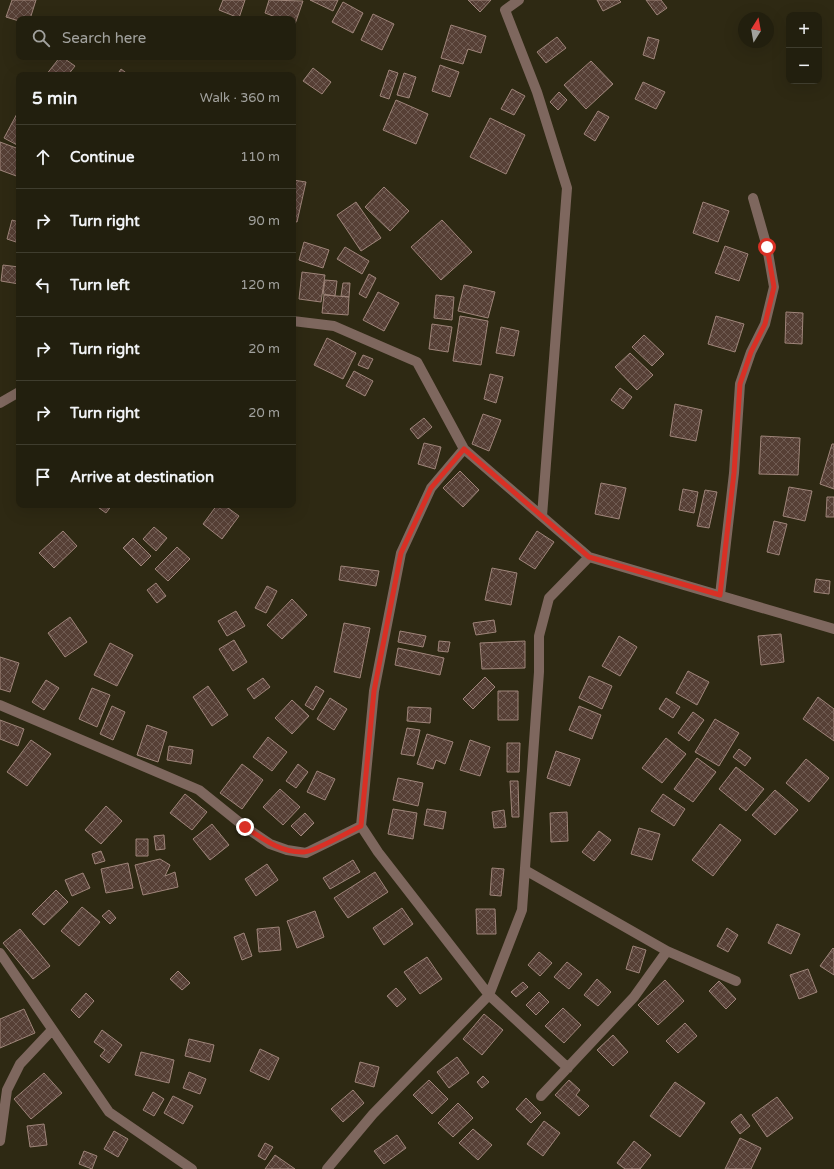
<!DOCTYPE html>
<html lang="en">
<head>
<meta charset="utf-8">
<style>
	:root { --surface:#221f0e; --page:#2e2c1c; --text:#f1f3f6; --muted:#a2a29e; --line:#3f3d2e }
	body { margin:0; font-family:"Varela Round",sans-serif; background:var(--page); color:var(--text) }
	.controls { position:absolute; right:12px; top:12px; display:grid; overflow:hidden; border-radius:8px; box-shadow:0 4px 16px #0002 }
	.controls button { width:36px; height:36px; display:grid; place-items:center; padding:0; border:0; border-bottom:1px solid var(--line); background:var(--surface); color:var(--text); font:20px sans-serif }
	.compass { position:absolute; left:738px; top:12px; width:36px; height:36px; border-radius:50%; background:var(--surface); box-shadow:0 4px 16px #0002; rotate:11deg }
	.stop { position:absolute; width:12px; height:12px; margin:-9px; border:3px solid #d93025; border-radius:50%; background:#fff }
	.stop.end { background:#d93025; border-color:#fff; box-shadow:0 1px 4px #0008 }
	.list { margin:0; padding:0; list-style:none }
	h2 { display:flex; justify-content:space-between; align-items:center; height:52px; margin:0; padding:0 16px; font-size:17px }
	h2 small { font-size:13px; font-weight:400; color:var(--muted) }
	.list li { display:grid; grid-template-columns:26px 1fr auto; gap:12px; align-items:center; box-sizing:border-box; height:64px; padding:0 16px; border-top:1px solid var(--line) }
	.list b { display:block; font-size:15px; white-space:nowrap }
	.list em { font-size:13px; font-style:normal; color:var(--muted) }
	.icon { flex:none; width:22px; height:22px; fill:none; stroke:currentColor; stroke-width:2; stroke-linecap:round; stroke-linejoin:round }
	.map { position:relative; flex:none; width:834px; height:1169px; overflow:hidden }
	.search { position:absolute; background:var(--surface); box-shadow:0 4px 16px #0002; left:16px; top:16px; width:280px; height:44px; display:flex; align-items:center; gap:10px; box-sizing:border-box; padding:0 14px; border-radius:8px; color:var(--muted); font-size:15px }
	.panel { position:absolute; background:var(--surface); box-shadow:0 4px 16px #0002; left:16px; top:72px; width:280px; height:436px; border-radius:8px }
	.map>svg:first-child { display:block }
</style>
</head>
<body>
<div class="map">
<svg width="834" height="1169" viewBox="0 0 834 1169">
	<defs>
		<pattern id="building-cross-hatch" width="8" height="8" patternUnits="userSpaceOnUse"><rect width="8" height="8" fill="#563f35"/><path d="M0 0l8 8M0 8l8-8" fill="none" stroke="#6f5b52"/></pattern>
	</defs>
	<rect width="100%" height="100%" fill="#2e2913"/>
	<!-- building -->
	<path fill="url(#building-cross-hatch)" stroke="#9f857a" d="M12,0H36L30,19H19V21L6,17Z
		M223,0H245L239,18L219,10Z
		M269,0L303,1L295,24L293,23V19H281L265,13Z
		M310,0H338L333,11Z
		M468,0H491L480,12Z
		M597,0H619L621,2L603,11Z
		M646,0H661L667,8L657,15Z
		M343,2L363,13L353,33L332,22Z
		M373,14L394,24L382,50L361,40Z
		M451,25L486,36L481,53L468,49L463,64L441,58Z
		M557,37L566,48L546,63L537,52Z
		M648,37L659,40L654,59L643,55Z
		M60,57H62L75,66L68,75H46Z
		M591,61L613,84L586,109L564,85Z
		M440,65L459,72L450,97L432,91Z
		M313,68L331,82L322,94L303,81Z
		M121,69L129,75H117Z
		M389,70L398,73L389,99L380,96Z
		M404,73L416,77L409,98L397,95Z
		M643,82L665,92L656,109L635,99Z
		M512,89L525,96L514,115L501,109Z
		M559,92L567,100L558,110L550,102Z
		M396,100L428,114L416,144L383,130Z
		M19,110V146L4,138Z
		M598,111L609,117L595,141L584,134Z
		M490,118L525,135L506,174L470,157Z
		M0,142L19,149V177L0,170Z
		M293,180L306,182L297,222L293,221Z
		M384,187L409,211L390,231L365,207Z
		M356,202L381,238L361,251L337,215Z
		M703,202L729,211L718,242L693,233Z
		M12,220L19,222V243L7,239Z
		M442,220L472,252L441,280L411,247Z
		M304,242L329,250L323,268L299,260Z
		M725,246L748,254L739,281L715,273Z
		M345,247L369,261L362,274L337,259Z
		M3,265L19,267V284L1,281Z
		M302,272L325,275L321,302L299,299Z
		M369,274L376,278L366,298L359,294Z
		M325,280L337,281L335,296L323,294Z
		M343,283H350L349,297L341,296Z
		M464,285L495,292L488,318L458,311Z
		M378,292L399,303L384,331L363,320Z
		M324,295L349,297L348,315L322,313Z
		M436,295L454,297L452,320L434,318Z
		M786,312L803,313L802,344L785,343Z
		M460,316L488,321L481,365L453,361Z
		M716,316L744,324L735,352L708,344Z
		M432,324L452,327L448,352L429,349Z
		M501,327L519,331L514,356L496,353Z
		M644,335L664,354L652,366L632,347Z
		M327,338L356,353L343,379L314,365Z
		M630,353L653,375L637,390L615,367Z
		M363,355L373,359L368,369L358,365Z
		M354,371L373,381L365,396L346,386Z
		M490,374L503,377L496,403L484,399Z
		M620,388L632,397L623,409L611,400Z
		M675,404L702,410L696,441L670,436Z
		M483,414L501,420L489,451L472,444Z
		M424,418L432,427L418,439L410,429Z
		M761,436L800,438L798,475L759,474Z
		M424,443L441,447L435,469L418,464Z
		M832,444H834V489L820,484Z
		M460,471L479,490L463,507L443,488Z
		M601,483L626,488L619,519L595,514Z
		M789,487L812,491L805,521L783,516Z
		M683,489L698,492L694,513L679,510Z
		M705,490L717,492L709,528L697,526Z
		M827,497H834V517H826Z
		M95,505H112L106,513Z
		M217,505H224L239,516L222,539L203,524Z
		M774,521L787,524L779,555L767,552Z
		M154,527L167,538L156,551L143,539Z
		M63,531L77,546L54,568L39,553Z
		M537,531L554,542L535,569L519,559Z
		M133,538L151,556L141,566L123,548Z
		M177,547L190,559L168,581L155,569Z
		M341,566L379,571L376,586L339,580Z
		M492,568L517,573L511,605L485,600Z
		M816,579L830,581L829,594L814,592Z
		M156,583L166,596L157,603L147,590Z
		M267,586L277,591L266,613L255,608Z
		M292,599L307,615L282,639L267,625Z
		M236,611L245,626L227,636L218,621Z
		M70,617L87,642L65,657L48,633Z
		M494,620L496,632L476,635L473,623Z
		M344,623L370,628L360,678L334,672Z
		M400,631L426,636L423,647L398,642Z
		M781,634L784,662L761,665L758,636Z
		M619,636L637,647L620,676L602,666Z
		M234,640L247,662L233,671L219,649Z
		M439,641L450,642L448,652L438,651Z
		M525,641V668L482,669L480,643Z
		M110,643L133,655L117,686L94,675Z
		M398,648L444,658L440,675L395,665Z
		M0,657L19,663L10,692L0,689Z
		M688,671L709,682L697,705L676,693Z
		M589,676L612,686L602,709L579,698Z
		M485,677L495,687L473,709L463,699Z
		M263,678L270,687L254,699L247,689Z
		M46,680L59,688L44,710L32,702Z
		M208,686L228,715L212,726L193,697Z
		M316,686L324,691L313,710L305,705Z
		M92,688L110,695L97,727L79,719Z
		M498,691H518V720H498Z
		M818,697L834,709V741L803,719Z
		M330,698L347,709L334,730L317,719Z
		M666,698L680,707L673,718L659,709Z
		M292,700L309,716L292,734L275,718Z
		M112,706L125,712L113,740L100,734Z
		M579,706L601,715L592,739L569,730Z
		M408,707L431,708L430,723L407,721Z
		M693,712L704,720L689,741L678,733Z
		M715,719L739,733L719,766L695,752Z
		M0,720L24,729L18,746L0,739Z
		M147,725L167,732L158,762L137,755Z
		M407,728L420,730L414,756L401,754Z
		M427,734L453,742L445,764L436,760L433,769L417,764Z
		M268,737L287,752L272,771L253,757Z
		M666,738L686,754L662,783L642,768Z
		M31,740L51,754L27,786L7,772Z
		M470,740L490,747L480,776L460,770Z
		M507,743H520L519,772H507Z
		M169,746L193,750L191,764L167,760Z
		M739,749L751,758L745,766L733,757Z
		M556,751L580,759L570,786L547,778Z
		M697,758L716,772L693,802L674,789Z
		M806,759L829,778L809,802L786,783Z
		M242,764L263,780L242,809L220,793Z
		M298,764L308,772L296,788L286,781Z
		M736,767L764,789L746,811L719,789Z
		M317,771L335,779L325,800L307,792Z
		M398,778L423,783L418,806L393,800Z
		M510,781H518L519,817H512Z
		M280,789L300,807L283,825L263,807Z
		M775,790L798,810L775,835L752,815Z
		M185,794L207,812L192,830L170,813Z
		M663,794L685,809L674,826L651,811Z
		M106,806L122,821L101,844L85,830Z
		M393,809L417,813L413,839L388,834Z
		M427,809L446,812L443,829L424,825Z
		M504,810L506,827L494,828L492,812Z
		M567,812L568,841L551,842L550,813Z
		M305,813L314,823L301,836L291,826Z
		M212,824L229,845L210,860L193,839Z
		M720,824L741,840L713,876L692,860Z
		M639,828L660,834L652,860L631,854Z
		M599,831L611,840L594,861L582,852Z
		M164,835L165,849L156,850L154,836Z
		M136,839H148V856H136Z
		M101,851L105,861L95,864L92,854Z
		M160,859L170,865L165,876L175,872L178,887L143,895L135,865Z
		M353,860L360,872L330,889L323,878Z
		M128,863L133,888L106,893L101,869Z
		M267,864L278,880L256,896L245,879Z
		M492,868L504,869L501,896L490,895Z
		M375,872L388,892L348,918L334,898Z
		M83,873L90,888L72,896L65,880Z
		M56,890L68,902L44,925L32,914Z
		M82,907L100,922L79,946L61,931Z
		M402,908L413,924L384,945L373,928Z
		M476,909H495L496,934H477Z
		M109,910L116,918L110,924L102,916Z
		M315,911L324,937L297,948L287,921Z
		M777,924L800,934L791,954L768,943Z
		M279,927L281,950L259,952L257,929Z
		M727,928L738,935L728,952L717,946Z
		M20,929L50,966L33,979L3,943Z
		M244,933L252,956L242,960L234,937Z
		M633,946L646,950L639,973L626,969Z
		M833,948L834,949V975L820,966Z
		M539,952L552,963L540,976L528,965Z
		M427,957L442,979L420,994L404,972Z
		M567,962L582,974L569,989L554,977Z
		M808,969L817,992L799,999L790,975Z
		M178,971L190,983L182,990L170,979Z
		M597,979L611,992L598,1006L584,995Z
		M665,980L684,1001L658,1025L638,1005Z
		M719,981L736,999L726,1009L709,991Z
		M523,982L528,987L516,997L511,992Z
		M396,988L406,999L397,1007L387,996Z
		M539,992L549,1002L536,1015L526,1005Z
		M86,993L94,1001L79,1018L71,1010Z
		M563,1008L581,1025L564,1043L545,1026Z
		M24,1009L35,1033L0,1048V1019Z
		M484,1014L503,1030L482,1055L463,1039Z
		M685,1023L697,1036L678,1053L666,1041Z
		M102,1030L122,1045L109,1063L100,1056L105,1050L94,1042Z
		M613,1035L628,1052L613,1066L597,1050Z
		M189,1039L214,1045L210,1062L185,1056Z
		M260,1049L279,1058L269,1080L250,1071Z
		M141,1052L174,1060L169,1083L135,1075Z
		M457,1057L469,1073L449,1088L437,1072Z
		M360,1062L379,1067L374,1087L355,1082Z
		M189,1072L206,1079L200,1094L183,1088Z
		M44,1073L62,1093L31,1119L14,1099Z
		M483,1076L489,1082L482,1088L477,1082Z
		M429,1080L448,1099L432,1114L413,1095Z
		M569,1080L580,1090L576,1095L589,1106L579,1116L555,1095Z
		M675,1082L705,1103L680,1137L650,1116Z
		M353,1090L364,1103L343,1122L331,1109Z
		M153,1092L164,1099L154,1116L143,1110Z
		M173,1096L193,1106L183,1124L164,1113Z
		M777,1097L793,1118L767,1137L752,1115Z
		M526,1098L541,1113L531,1123L516,1109Z
		M458,1103L473,1118L453,1137L438,1123Z
		M741,1114L750,1126L740,1134L731,1122Z
		M544,1121L560,1133L543,1156L527,1144Z
		M44,1124L47,1145L30,1147L27,1126Z
		M473,1129L492,1145L478,1160L459,1143Z
		M114,1131L128,1139L118,1157L104,1149Z
		M397,1135L406,1148L384,1164L374,1151Z
		M740,1138L761,1148L751,1169H725Z
		M634,1141L651,1155L640,1169H625L617,1163Z
		M265,1143L273,1147L265,1160L258,1156Z
		M84,1151L97,1156L92,1169L79,1164Z
		M275,1155L295,1169H265Z"/>
	<g fill="none" stroke-linecap="round" stroke-linejoin="round">
		<!-- minor -->
		<path stroke="#7e675e" stroke-width="10" d="M519,0L505,10L537,92L567,188L542,516
			M293,321L334,326L417,362L464,449L589,557L549,598L539,636V672L522,910L489,995L373,1114L327,1169
			M0,403L19,392
			M464,449L431,488L401,553L374,691L361,826L378,852L489,995L568,1068
			M589,557L834,629
			M720,595L734,473L740,384L751,352L765,324L774,287L767,247L753,198
			M0,705L199,790L245,827L270,844L287,850L306,853L361,826
			M525,870L667,951L736,981
			M0,953L109,1112L192,1169
			M541,1096L634,997L667,951
			M0,1141L7,1090L20,1064L52,1030"/>
	</g>
	<g fill="none" stroke-linecap="round" stroke-linejoin="round">
		<!-- route -->
		<path stroke="#d93025" stroke-width="5" d="M245,827C263,839 281,853 304,852C314,852 350,831 361,826L374,691L401,553L431,488L464,449L589,557L720,595L734,473L740,384L751,352L765,324L774,287L767,247"/>
	</g>
</svg>
<div class="controls">
<button>+</button>
<button>−</button>
</div>
<svg class="compass" viewBox="-18 -18 36 36"><path d="M0-13l5 13h-10z" fill="#e53935"/><path d="M0 13l5-13h-10z" fill="#a2a29e"/></svg>
<div class="stop" style="left:767px;top:247px"></div>
<div class="stop end" style="left:245px;top:827px"></div>
<div class="search"><svg class="icon" aria-label="search" viewBox="0 0 24 24"><circle cx="10" cy="10" r="6"/><path d="M15 15l6 6"/></svg>Search here</div>
<section class="panel">
<h2>5 min<small>Walk · 360 m</small></h2>
<ul class="list">
<li><svg class="icon" aria-label="ahead" viewBox="0 0 24 24"><path d="M12 20V5M6 11l6-6 6 6"/></svg><div><b>Continue</b></div><em>110 m</em></li>
<li><svg class="icon" aria-label="right" viewBox="0 0 24 24"><path d="M7 20v-9h11M14 6l5 5-5 5"/></svg><div><b>Turn right</b></div><em>90 m</em></li>
<li><svg class="icon" aria-label="left" viewBox="0 0 24 24"><path d="M17 20v-9H6M10 6l-5 5 5 5"/></svg><div><b>Turn left</b></div><em>120 m</em></li>
<li><svg class="icon" aria-label="right" viewBox="0 0 24 24"><path d="M7 20v-9h11M14 6l5 5-5 5"/></svg><div><b>Turn right</b></div><em>20 m</em></li>
<li><svg class="icon" aria-label="right" viewBox="0 0 24 24"><path d="M7 20v-9h11M14 6l5 5-5 5"/></svg><div><b>Turn right</b></div><em>20 m</em></li>
<li><svg class="icon" aria-label="arrive" viewBox="0 0 24 24"><path d="M6 21V4h12l-3 4 3 4H6"/></svg><div><b>Arrive at destination</b></div></li>
</ul>
</section>
</div>
</body>
</html>
